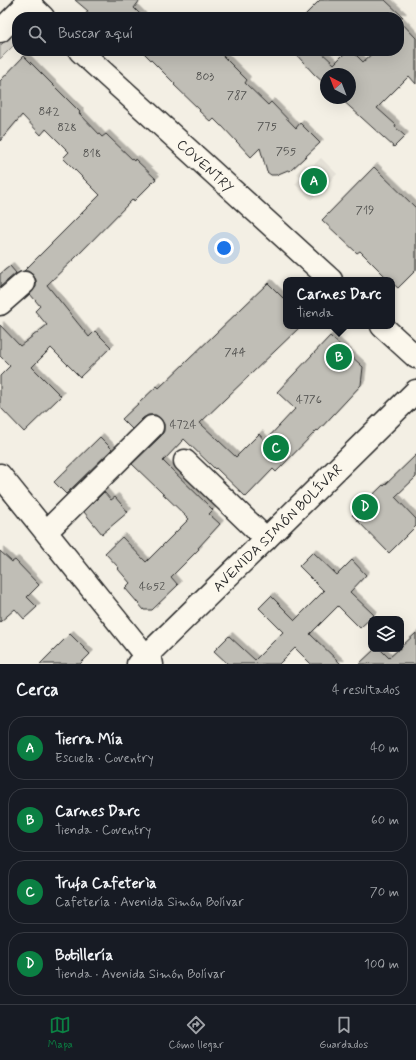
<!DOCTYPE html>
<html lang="es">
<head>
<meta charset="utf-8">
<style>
	:root { --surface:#171b24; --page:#242831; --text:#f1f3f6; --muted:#9ea1a6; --line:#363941; --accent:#0b8043 }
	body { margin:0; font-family:Mynerve,sans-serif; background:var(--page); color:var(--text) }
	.controls { position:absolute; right:12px; bottom:12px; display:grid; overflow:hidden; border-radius:8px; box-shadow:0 4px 16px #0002 }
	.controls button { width:36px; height:36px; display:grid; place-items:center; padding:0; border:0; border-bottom:1px solid var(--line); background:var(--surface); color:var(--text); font:20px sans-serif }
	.compass { position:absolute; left:320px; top:68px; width:36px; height:36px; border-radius:50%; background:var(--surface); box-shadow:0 4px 16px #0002; rotate:318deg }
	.you { position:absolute; left:224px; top:248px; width:14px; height:14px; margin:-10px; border:3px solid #fff; border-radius:50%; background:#1a73e8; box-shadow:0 0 0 6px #1a73e833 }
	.badge { display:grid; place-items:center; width:26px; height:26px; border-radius:50%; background:var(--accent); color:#fff; font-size:13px; font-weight:700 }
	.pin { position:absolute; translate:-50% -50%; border:2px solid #fff; box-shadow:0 1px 4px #0006 }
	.popup { position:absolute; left:283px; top:277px; width:112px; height:52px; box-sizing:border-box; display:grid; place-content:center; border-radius:8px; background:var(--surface); filter:drop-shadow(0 1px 3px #0005); font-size:13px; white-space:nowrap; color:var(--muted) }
	.popup b { font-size:15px; color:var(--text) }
	.popup::after { content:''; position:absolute; left:50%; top:100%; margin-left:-8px; border:8px solid transparent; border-top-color:var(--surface) }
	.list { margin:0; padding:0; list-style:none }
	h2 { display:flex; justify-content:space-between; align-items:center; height:52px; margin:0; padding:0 16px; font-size:17px }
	h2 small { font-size:13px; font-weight:400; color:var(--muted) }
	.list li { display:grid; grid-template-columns:26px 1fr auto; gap:12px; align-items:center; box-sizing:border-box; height:64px; margin:0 8px 8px; padding:0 8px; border:1px solid var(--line); border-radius:16px }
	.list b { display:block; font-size:15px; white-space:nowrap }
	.list p { margin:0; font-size:13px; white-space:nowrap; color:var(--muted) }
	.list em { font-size:13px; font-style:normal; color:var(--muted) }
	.icon { flex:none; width:22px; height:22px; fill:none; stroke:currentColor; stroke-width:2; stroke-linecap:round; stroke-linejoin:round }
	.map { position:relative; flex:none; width:416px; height:664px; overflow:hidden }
	.search { position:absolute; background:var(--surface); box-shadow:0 4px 16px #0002; left:12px; right:12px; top:12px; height:44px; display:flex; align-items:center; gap:10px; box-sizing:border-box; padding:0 14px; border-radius:16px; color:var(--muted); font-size:15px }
	.sheet { height:340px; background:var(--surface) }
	nav { display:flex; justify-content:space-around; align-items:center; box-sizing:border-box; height:56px; border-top:1px solid var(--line); background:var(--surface); font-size:11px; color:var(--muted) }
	nav a { display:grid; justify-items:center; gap:2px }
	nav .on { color:var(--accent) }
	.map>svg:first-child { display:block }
</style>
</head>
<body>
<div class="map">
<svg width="416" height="664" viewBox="0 0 416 664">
	<defs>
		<filter id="shadow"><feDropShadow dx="3.5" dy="-3.5" stdDeviation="0" flood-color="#0004"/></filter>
	</defs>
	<rect width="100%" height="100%" fill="#f3efe4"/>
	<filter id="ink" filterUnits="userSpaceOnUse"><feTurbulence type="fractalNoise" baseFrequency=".025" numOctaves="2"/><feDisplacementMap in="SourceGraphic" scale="8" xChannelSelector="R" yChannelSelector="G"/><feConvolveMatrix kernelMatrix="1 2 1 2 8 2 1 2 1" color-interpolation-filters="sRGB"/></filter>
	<g filter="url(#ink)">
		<!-- built -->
		<path fill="#e4e0d6" d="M321,158L337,174L311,200L295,184L301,178L297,173L305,164L310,168Z"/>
		<!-- green -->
		<path fill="#d5d2c9" stroke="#807e7a" d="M14,32L17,36V42L0,59V46Z"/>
		<!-- building -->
		<path fill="#c0beb6" stroke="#2b2b2b" filter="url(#shadow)" d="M75,0H140L134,8L143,17H84L88,11Z
			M320,0H385L403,17H303Z
			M399,20L416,38V84L409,76L377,108L396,125L395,127L405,136L394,147L340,98H350V74H326V85L314,74L293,51H320L334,64L347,51H352L363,62L375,51H399Z
			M142,51H218L247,80L245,83L268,105L271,102L296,128L300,123L320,143L290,171L288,170L276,175H271L267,172L260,148L251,157L222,126H221L214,119L211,122L199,111L200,110L174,85L175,84Z
			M24,56L80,112L79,113L102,137L106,134L134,161L135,159L156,179L134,201L133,199L77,256L47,285L89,337L95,331L111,347L80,377L51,348L32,367L61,396L24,432L0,407V376L10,366L0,356V325L20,346L47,325L35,311L40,306L30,294L36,287V280L33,275L28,271H24L100,195L63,158L69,152L46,129L41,135L22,115L0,141V81Z
			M374,167L416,208V270L398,288L392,283V280H389L360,251L357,253L322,220Z
			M10,266L16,273L0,287V274Z
			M268,283L286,301V326H301L200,423L236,457L259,434L265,441L295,409L277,392L330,336L363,367L361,385L318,431L317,430L276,472L273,469L246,497L216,468L215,469L184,439L163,461L213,510L209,514L220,524L198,548L199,549L171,577L178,585L152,610H144L125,588L130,583L118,569L119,568L105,553L122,537L146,562L189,519L132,464L161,436L164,431V424L161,419L156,415H148L143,418L132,429L122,419L157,386L159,388Z
			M100,437L112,449L66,494L54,482Z
			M416,455V477L395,497L416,519V526L389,553L352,515L383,485L384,486Z
			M104,492L111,500L115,497L128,512L102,534L84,512Z
			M0,551L12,562L15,560L39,585L27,597L37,607L24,619L15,609L0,622Z
			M313,552L337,575L352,560L366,575L350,592L374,615L360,628L338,606L310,634L341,664H311L295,648L279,664H228L214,651L229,636L255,660L283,632L259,608L271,596L295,620L324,591L299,566Z
			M416,633V664H359L375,649H380L389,658L399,649H401V647Z
			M70,634L90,654L80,664H40Z"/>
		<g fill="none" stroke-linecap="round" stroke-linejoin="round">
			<defs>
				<path id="street" d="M0,304L24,283
					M185,461L266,539
					M0,475L152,664
					M46,532L152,427"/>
				<g id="secondary">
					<path d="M25,0L43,17"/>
					<path d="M0,31L31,0"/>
					<path id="s1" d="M80,51L331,280"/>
					<path d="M382,326L416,357"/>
					<path id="s2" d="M138,664L266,539L416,391"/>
				</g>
			</defs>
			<!-- street casing -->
			<use href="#street" stroke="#2b2b2b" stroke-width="25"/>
			<!-- secondary casing -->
			<use href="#secondary" stroke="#2b2b2b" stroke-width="25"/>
			<!-- street -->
			<use href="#street" stroke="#fbf7ec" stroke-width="22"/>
			<!-- secondary -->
			<use href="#secondary" stroke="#fbf7ec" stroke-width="22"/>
		</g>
	</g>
	<g text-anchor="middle" stroke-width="3" stroke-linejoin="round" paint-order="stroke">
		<!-- number labels -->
		<g font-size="12" fill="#50504e">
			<text x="205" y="80">803</text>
			<text x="237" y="99">787</text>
			<text x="49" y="115">842</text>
			<text x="267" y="130">775</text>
			<text x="67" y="131">828</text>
			<text x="286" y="155">755</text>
			<text x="92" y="157">818</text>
			<text x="365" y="214">719</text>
			<text x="235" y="356">744</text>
			<text x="309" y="403">4776</text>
			<text x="183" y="428">4724</text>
			<text x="152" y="590">4652</text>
		</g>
		<!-- street labels -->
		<g font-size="14" fill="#2b2b2b" stroke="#fbf7ec">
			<text dy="5" stroke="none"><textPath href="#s1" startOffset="170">COVENTRY</textPath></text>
			<text dy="5" stroke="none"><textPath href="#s2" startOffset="195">AVENIDA SIMÓN BOLÍVAR</textPath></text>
		</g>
	</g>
</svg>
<div class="controls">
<button><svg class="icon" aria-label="layers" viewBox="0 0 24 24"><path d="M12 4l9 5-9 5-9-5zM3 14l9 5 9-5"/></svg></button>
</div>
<svg class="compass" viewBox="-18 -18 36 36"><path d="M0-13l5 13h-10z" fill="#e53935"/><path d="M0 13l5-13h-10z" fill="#9ea1a6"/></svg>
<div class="you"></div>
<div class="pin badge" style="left:314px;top:181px">A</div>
<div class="pin badge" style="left:339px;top:357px">B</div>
<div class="popup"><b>Carnes Darc</b>Tienda</div>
<div class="pin badge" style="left:276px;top:448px">C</div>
<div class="pin badge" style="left:365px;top:507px">D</div>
<div class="search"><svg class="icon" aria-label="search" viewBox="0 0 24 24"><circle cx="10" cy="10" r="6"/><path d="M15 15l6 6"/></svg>Buscar aquí</div>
</div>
<section class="sheet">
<h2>Cerca<small>4 resultados</small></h2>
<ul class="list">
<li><span class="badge">A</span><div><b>Tierra Mía</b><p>Escuela · Coventry</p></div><em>40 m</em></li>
<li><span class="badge">B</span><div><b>Carnes Darc</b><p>Tienda · Coventry</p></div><em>60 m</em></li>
<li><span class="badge">C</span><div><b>Trufa Cafeterìa</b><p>Cafetería · Avenida Simón Bolívar</p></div><em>70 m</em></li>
<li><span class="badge">D</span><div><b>Botillería</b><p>Tienda · Avenida Simón Bolívar</p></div><em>100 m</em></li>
</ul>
</section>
<nav>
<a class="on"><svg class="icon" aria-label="map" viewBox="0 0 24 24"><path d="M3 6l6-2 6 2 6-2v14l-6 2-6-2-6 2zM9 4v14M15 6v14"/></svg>Mapa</a>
<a><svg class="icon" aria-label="directions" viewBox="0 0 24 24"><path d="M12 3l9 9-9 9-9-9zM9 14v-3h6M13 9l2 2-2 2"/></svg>Cómo llegar</a>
<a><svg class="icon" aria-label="saved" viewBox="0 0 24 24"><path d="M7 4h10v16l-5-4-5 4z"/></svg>Guardados</a>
</nav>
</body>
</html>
